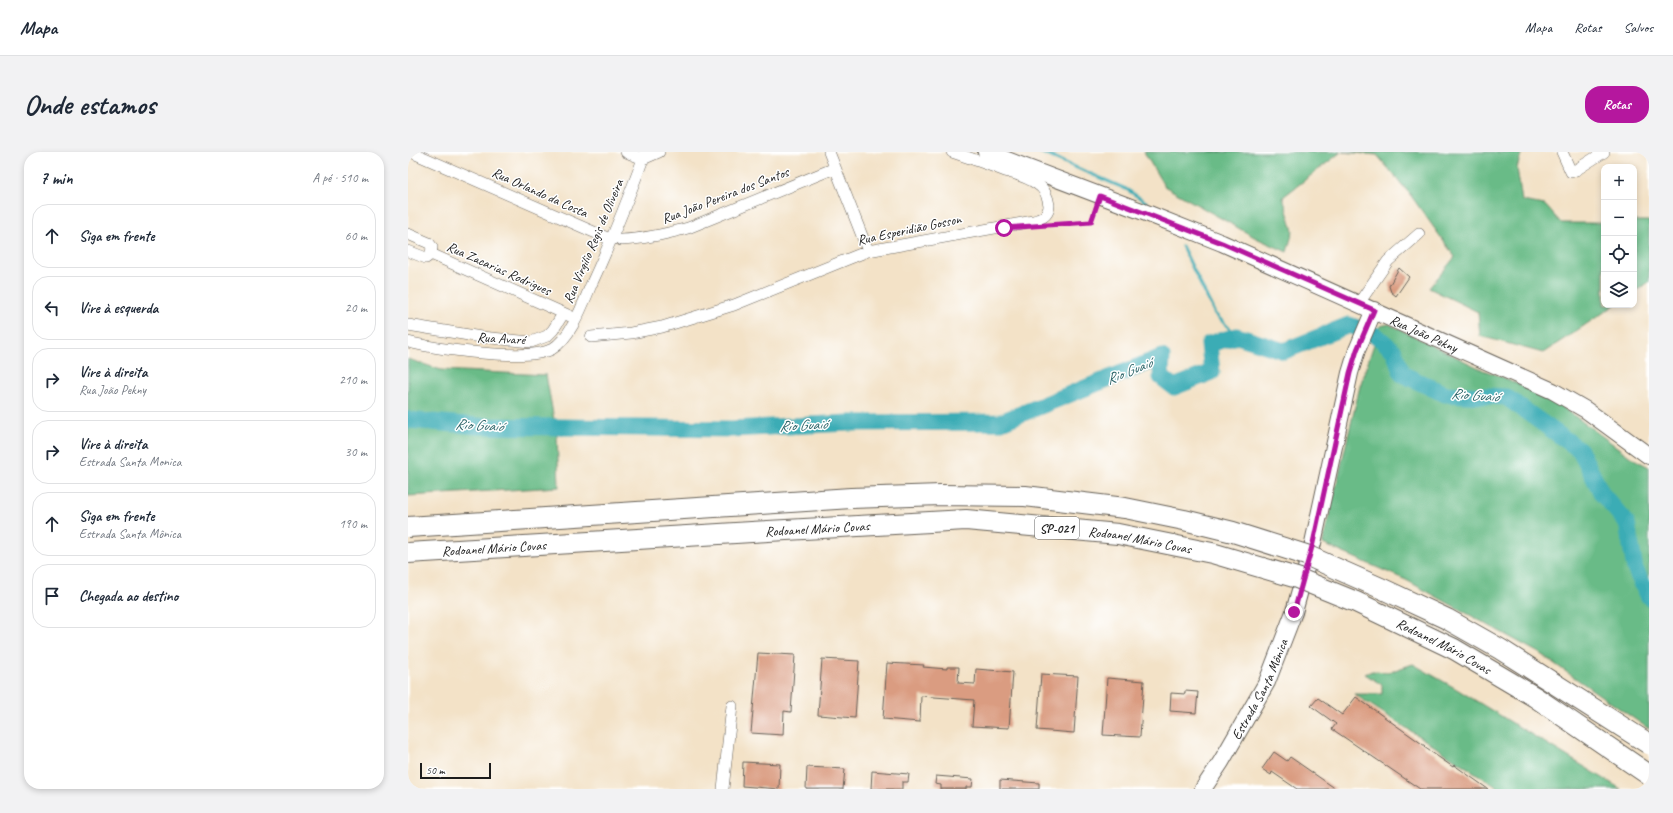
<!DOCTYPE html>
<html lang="pt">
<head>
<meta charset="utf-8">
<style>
	:root { --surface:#fff; --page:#f2f2f3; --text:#1f2937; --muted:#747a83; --line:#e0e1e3; --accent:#b5179e }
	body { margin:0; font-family:Caveat,sans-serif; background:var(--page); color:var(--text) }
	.controls { position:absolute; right:12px; top:12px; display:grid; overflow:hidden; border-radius:8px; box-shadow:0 2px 6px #0003 }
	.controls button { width:36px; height:36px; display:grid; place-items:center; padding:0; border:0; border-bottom:1px solid var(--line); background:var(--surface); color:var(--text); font:20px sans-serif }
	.scale { position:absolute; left:12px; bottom:10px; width:71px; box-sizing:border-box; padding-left:4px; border:2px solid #1c1c1c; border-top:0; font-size:11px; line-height:14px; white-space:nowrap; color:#1c1c1c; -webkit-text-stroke:3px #fff; paint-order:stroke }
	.stop { position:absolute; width:12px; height:12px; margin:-9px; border:3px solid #b5179e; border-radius:50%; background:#fff }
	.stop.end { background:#b5179e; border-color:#fff; box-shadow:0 1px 4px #0008 }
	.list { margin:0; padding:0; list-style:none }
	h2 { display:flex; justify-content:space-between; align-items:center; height:52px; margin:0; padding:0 16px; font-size:17px }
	h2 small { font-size:13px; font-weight:400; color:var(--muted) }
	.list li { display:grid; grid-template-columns:26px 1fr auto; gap:12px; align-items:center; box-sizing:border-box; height:64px; margin:0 8px 8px; padding:0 8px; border:1px solid var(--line); border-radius:16px }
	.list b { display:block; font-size:15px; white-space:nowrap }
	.list p { margin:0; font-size:13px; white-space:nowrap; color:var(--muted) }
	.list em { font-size:13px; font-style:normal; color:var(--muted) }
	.icon { flex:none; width:22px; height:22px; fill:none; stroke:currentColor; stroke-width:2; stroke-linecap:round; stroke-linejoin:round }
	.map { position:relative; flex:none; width:1241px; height:637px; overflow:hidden; border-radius:16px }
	header { display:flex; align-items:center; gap:24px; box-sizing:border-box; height:56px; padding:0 20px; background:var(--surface); border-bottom:1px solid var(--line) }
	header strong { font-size:19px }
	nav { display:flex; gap:22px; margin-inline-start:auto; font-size:14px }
	.intro { display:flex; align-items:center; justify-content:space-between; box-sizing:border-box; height:96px; padding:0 24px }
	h1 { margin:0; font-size:28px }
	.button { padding:10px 18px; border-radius:16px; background:var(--accent); color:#fff; font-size:14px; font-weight:700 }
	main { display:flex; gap:24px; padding:0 24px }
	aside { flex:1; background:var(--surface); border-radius:16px; box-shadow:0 2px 6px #0003 }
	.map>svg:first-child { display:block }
</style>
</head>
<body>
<header>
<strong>Mapa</strong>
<nav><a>Mapa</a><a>Rotas</a><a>Salvos</a></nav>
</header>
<div class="intro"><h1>Onde estamos</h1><a class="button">Rotas</a></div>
<main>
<aside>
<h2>7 min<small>A pé · 510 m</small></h2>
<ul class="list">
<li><svg class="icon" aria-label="ahead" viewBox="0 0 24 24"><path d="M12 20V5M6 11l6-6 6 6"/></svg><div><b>Siga em frente</b></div><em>60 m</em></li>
<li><svg class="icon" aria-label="left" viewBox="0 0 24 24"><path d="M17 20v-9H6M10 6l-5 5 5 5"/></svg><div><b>Vire à esquerda</b></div><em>20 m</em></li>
<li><svg class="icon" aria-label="right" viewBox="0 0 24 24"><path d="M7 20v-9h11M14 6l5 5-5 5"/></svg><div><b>Vire à direita</b><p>Rua João Pekny</p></div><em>210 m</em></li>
<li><svg class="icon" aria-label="right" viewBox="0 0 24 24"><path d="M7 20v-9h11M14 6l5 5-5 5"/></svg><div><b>Vire à direita</b><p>Estrada Santa Monica</p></div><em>30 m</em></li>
<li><svg class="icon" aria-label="ahead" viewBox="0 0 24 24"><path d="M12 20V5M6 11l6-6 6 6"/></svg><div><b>Siga em frente</b><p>Estrada Santa Mônica</p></div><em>190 m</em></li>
<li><svg class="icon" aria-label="arrive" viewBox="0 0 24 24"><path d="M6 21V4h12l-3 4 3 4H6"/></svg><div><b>Chegada ao destino</b></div></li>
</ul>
</aside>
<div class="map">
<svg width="1241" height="637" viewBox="0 0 1241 637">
	<rect width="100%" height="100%" fill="#fff"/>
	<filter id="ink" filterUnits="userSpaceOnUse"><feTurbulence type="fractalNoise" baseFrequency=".025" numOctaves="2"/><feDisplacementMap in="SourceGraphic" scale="8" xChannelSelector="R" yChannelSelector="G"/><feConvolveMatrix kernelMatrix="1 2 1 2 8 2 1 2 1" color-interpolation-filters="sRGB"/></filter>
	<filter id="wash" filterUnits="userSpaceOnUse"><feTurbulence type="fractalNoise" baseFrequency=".012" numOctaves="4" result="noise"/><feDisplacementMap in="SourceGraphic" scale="16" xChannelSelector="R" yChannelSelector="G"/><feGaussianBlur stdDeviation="0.9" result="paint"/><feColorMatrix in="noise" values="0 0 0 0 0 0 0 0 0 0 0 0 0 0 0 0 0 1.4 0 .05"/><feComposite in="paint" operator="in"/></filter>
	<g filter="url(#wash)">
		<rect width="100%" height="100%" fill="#f3e2c7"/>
		<!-- forest -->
		<path fill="#69bb87" stroke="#426c52" d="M736,0H933L875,45L885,79L879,100L848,86L756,34Z
			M934,0H1114L1109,16L1114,49L1137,53L1153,71H1196V153H1207L1135,201L1072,184L1070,160L1021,136L1047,105L1001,41L969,3Z
			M1226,69H1241V130L1226,140Z
			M981,172L1075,218L1092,224L1142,246L1224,306L1241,315V577L1131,501L998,428L915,392V389L952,234L972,174Z
			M0,207L33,218L138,223L149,284L151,335L0,344Z
			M1005,512L1047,536L1213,637H1092L946,542H974V533L957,522L964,519L981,520Z"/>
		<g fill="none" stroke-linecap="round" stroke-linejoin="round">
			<!-- stream -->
			<path stroke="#3bacb5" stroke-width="3" d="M632,0L718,37L738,50
				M774,94L807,162L829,184"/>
			<!-- river -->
			<path stroke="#3bacb5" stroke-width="17" d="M0,268L70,274L324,277L440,271L593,270L754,205L753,225L766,235L804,220L801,192L829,184L876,199L941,173L969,184L986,199L994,222L1037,242L1098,245L1172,298L1194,342L1219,371L1227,417L1241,445"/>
		</g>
		<g id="blocks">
			<!-- building -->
			<path fill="#da9c81" d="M991,116L1001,125L988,144L983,140L981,134Z
				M350,501L387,503L383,560L376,559L375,583L343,581Z
				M414,507L451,509L447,566L410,563Z
				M479,511L516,513L515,515L539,517V515H551L550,531L567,532L568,517L605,520L601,576L564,574L566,548L513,544L512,570L475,567Z
				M633,522L670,524L666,581L629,578Z
				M699,526L736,529L732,585L695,583Z
				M777,539L790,540L788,561L762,559L763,541L777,542Z
				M948,545L1017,594L1016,595L1045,615L1046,613L1080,637H1012L924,577L928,572L903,554L910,546L934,563Z
				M866,600L879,609L882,605L928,637H889L864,620L863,623L854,617Z
				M335,610L372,612L371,637L334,634Z
				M399,615L437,617L435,637H398Z
				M464,619L501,622L500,630H494V637H463Z
				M528,624L565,627L564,635H558V637H533V633L527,632Z
				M592,628L631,631V637H592Z"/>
		</g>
	</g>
	<g filter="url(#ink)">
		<use href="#blocks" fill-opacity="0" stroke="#676158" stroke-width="1"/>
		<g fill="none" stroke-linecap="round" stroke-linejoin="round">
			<defs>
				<path id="street" d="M3,0L204,88
					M218,0L235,7L251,0
					M421,0L460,99
					M1154,0L1163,20L1168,18L1196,0
					M0,82L21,91L24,95L23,102L18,106L0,99
					M213,88C237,87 258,82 280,76L427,16
					M23,102L162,164
					M951,151L980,109L1011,82
					M0,173L73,185L123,190L139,184L145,178L155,162
					M183,185L223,181L254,175L326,153L460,99L625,69C634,67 641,63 641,53C640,45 636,36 629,32C620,25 608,22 597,19C580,12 562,6 544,0
					M0,190C28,197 121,210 144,197C163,186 175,152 183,133C202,92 219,50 235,7L237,0
					M315,637L324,554"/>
				<g id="secondary">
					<path id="s1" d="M578,0L741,62L814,91L1145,239L1178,258L1241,304"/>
					<path id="s2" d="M795,637L813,610L859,530L886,460L905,391L942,221L949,198L966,158"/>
				</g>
			</defs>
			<!-- street casing -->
			<use href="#street" stroke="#676158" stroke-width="12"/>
			<!-- secondary casing -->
			<use href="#secondary" stroke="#676158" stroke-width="18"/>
			<!-- path -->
			<path stroke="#676158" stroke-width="1.5" stroke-dasharray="3 3" stroke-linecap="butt" d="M643,73L683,70L688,54"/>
			<!-- street -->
			<use href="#street" stroke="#fff" stroke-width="11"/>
			<!-- secondary -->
			<use href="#secondary" stroke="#fff" stroke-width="16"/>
			<defs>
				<g id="highway-bridge">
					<path d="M0,375L443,346L533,343L617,344L717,356L776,368L825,380L898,403L977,438L1039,467L1092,497L1241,592"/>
					<path id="s3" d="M0,401L360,379L558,368L710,382L804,401L889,426L948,450L1046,497L1127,545L1241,623"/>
				</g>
			</defs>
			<!-- highway-bridge casing -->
			<use href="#highway-bridge" stroke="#676158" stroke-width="22" stroke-linecap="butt"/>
			<!-- highway-bridge -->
			<use href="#highway-bridge" stroke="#fff" stroke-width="20"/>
		</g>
	</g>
	<g fill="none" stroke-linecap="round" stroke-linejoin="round" filter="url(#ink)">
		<!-- route -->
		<path stroke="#b5179e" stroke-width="5" d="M596,76L683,70L692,44L814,91L966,158L949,198L942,221L905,391L886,460"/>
	</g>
	<g text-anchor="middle" stroke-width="3" stroke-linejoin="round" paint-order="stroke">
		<!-- shield labels -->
		<rect fill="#fff" stroke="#606060" stroke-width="1" x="627" y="365" width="44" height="22" rx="3"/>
		<g font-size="13" font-weight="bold" fill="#1c1c1c">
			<text x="649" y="381">SP-021</text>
		</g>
		<!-- street labels -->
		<g font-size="14" fill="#1c1c1c" stroke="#fff">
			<text transform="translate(132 40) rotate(24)" y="5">Rua Orlando da Costa</text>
			<text transform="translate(317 43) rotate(-21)" y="5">Rua João Pereira dos Santos</text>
			<text transform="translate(501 77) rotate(-12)" y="5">Rua Esperidião Gosson</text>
			<text transform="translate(185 89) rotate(-67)" y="5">Rua Virgilio Regis de Oliveira</text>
			<text transform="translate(91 116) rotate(24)" y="5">Rua Zacarias Rodrigues</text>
			<text dy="5" stroke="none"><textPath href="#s1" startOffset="474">Rua João Pekny</textPath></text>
			<text transform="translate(93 186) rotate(3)" y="5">Rua Avaré</text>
			<text dy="5" stroke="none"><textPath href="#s3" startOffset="410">Rodoanel Mário Covas</textPath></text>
			<text dy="5" stroke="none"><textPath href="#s3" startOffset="734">Rodoanel Mário Covas</textPath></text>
			<text dy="5" stroke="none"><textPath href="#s3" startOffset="86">Rodoanel Mário Covas</textPath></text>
			<text dy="5" stroke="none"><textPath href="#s3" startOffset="1058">Rodoanel Mário Covas</textPath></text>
			<text dy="5" stroke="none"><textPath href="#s2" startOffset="115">Estrada Santa Mônica</textPath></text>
		</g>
		<!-- water labels -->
		<g font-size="15" font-style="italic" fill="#2c6468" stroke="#fff">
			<text transform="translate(721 219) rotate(-22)" y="5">Rio Guaió</text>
			<text transform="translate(1067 243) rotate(4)" y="5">Rio Guaió</text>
			<text transform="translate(71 273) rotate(3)" y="5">Rio Guaió</text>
			<text transform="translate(395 273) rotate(-3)" y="5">Rio Guaió</text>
		</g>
	</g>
</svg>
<div class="controls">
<button>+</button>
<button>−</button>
<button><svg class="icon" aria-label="locate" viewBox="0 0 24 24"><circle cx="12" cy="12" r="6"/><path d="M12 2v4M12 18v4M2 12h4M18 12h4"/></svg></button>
<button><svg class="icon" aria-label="layers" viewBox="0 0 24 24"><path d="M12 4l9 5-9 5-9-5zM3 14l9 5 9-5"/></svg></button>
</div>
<div class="scale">50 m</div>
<div class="stop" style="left:596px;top:76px"></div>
<div class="stop end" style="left:886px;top:460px"></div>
</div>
</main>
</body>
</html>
